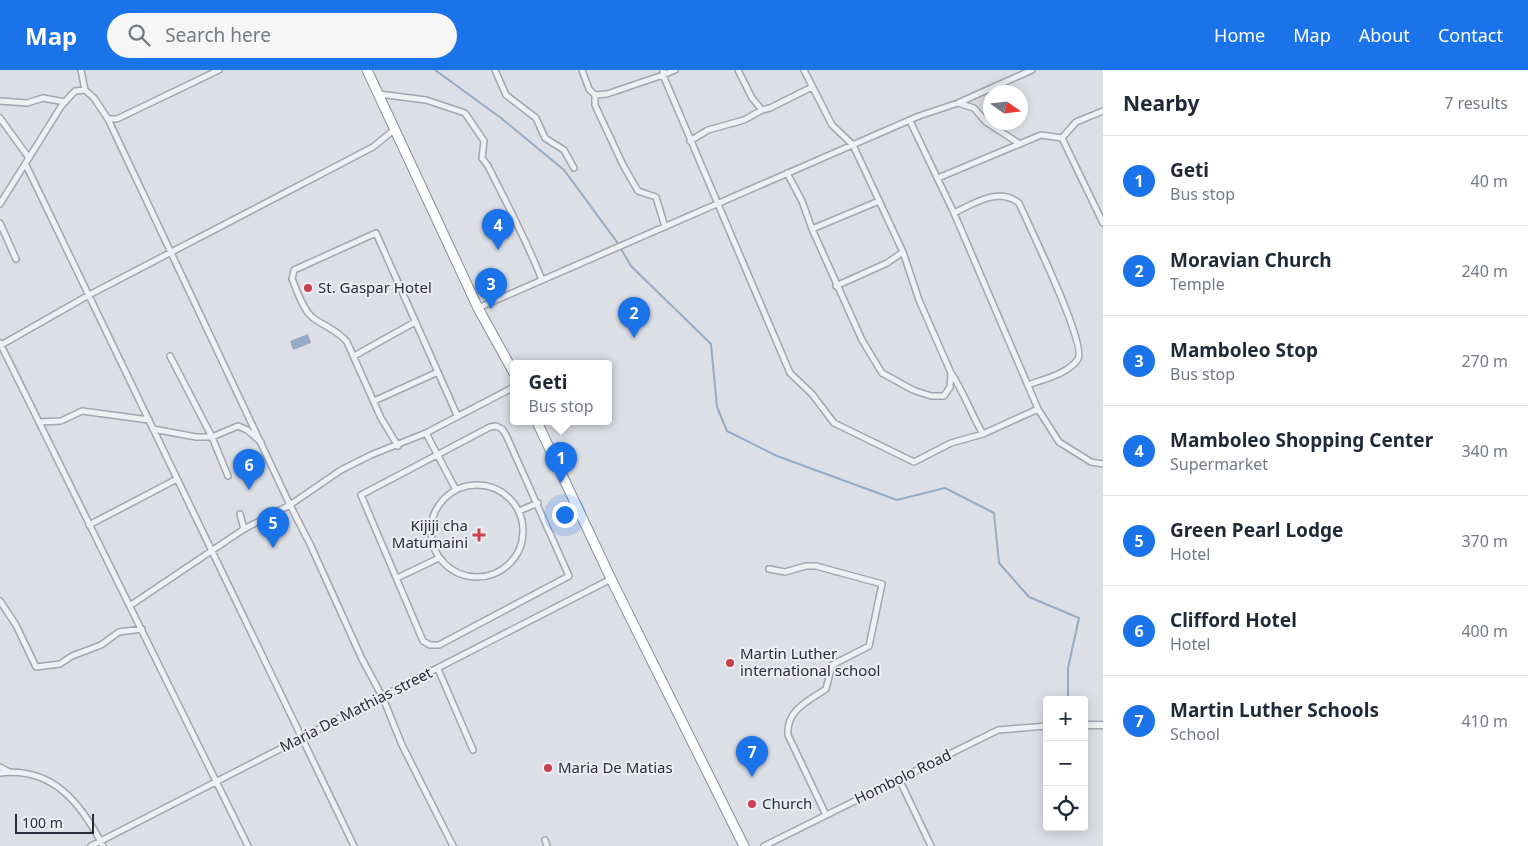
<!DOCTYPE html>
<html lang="en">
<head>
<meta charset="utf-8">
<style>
	:root { --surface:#fff; --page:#f6f6f7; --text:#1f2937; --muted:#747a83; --line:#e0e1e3; --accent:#1a73e8 }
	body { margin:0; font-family:"Noto Sans",sans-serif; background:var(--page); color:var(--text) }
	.controls { position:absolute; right:15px; bottom:15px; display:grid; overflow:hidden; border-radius:5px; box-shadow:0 2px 12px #0003 }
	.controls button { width:45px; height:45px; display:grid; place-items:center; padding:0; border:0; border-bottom:1px solid var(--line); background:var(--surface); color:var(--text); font:25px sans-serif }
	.compass { position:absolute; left:983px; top:15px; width:45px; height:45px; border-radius:50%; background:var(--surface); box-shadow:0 2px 12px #0003; rotate:104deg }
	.scale { position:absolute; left:15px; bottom:12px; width:79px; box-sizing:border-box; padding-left:5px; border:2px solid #262d3c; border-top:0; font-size:14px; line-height:18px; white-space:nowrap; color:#262d3c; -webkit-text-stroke:4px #ebeef4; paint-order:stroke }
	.you { position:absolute; left:564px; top:444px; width:18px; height:18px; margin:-12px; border:4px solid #fff; border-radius:50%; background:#1a73e8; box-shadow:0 0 0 8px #1a73e833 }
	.badge { display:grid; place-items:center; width:32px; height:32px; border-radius:50%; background:var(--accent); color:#fff; font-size:16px; font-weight:700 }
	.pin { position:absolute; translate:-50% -41px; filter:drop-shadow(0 1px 2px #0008) }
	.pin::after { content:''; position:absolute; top:26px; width:18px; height:15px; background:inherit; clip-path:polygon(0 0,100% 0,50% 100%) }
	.popup { position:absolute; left:510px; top:290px; width:102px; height:65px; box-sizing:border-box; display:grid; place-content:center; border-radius:5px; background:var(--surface); filter:drop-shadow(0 1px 4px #0005); font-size:16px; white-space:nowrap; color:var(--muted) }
	.popup b { font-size:19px; color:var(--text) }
	.popup::after { content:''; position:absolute; left:50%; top:100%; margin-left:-10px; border:10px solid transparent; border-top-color:var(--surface) }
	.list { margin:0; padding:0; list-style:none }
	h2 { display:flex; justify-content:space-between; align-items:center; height:65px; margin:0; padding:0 20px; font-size:21px }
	h2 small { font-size:16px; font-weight:400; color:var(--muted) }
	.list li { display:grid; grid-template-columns:32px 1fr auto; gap:15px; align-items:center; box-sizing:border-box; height:90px; padding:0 20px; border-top:1px solid var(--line) }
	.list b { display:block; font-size:19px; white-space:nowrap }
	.list p { margin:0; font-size:16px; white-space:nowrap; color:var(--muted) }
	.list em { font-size:16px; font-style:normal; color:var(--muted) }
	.icon { flex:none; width:28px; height:28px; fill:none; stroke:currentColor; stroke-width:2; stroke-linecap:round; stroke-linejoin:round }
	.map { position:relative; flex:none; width:1103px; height:776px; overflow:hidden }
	header { display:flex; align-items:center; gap:30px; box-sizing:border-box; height:70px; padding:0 25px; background:var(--accent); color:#fff }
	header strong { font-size:24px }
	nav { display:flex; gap:28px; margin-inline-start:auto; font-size:18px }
	.search { width:350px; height:45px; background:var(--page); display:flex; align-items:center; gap:12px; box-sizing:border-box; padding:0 18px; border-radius:28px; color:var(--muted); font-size:19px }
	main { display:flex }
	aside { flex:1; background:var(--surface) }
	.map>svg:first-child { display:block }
</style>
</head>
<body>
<header>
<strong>Map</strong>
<div class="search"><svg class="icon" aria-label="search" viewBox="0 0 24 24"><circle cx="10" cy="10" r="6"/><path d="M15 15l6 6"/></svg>Search here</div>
<nav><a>Home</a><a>Map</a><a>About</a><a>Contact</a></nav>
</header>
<main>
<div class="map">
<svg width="1103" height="776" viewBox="0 0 1103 776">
	<rect width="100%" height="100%" fill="#dcdfe6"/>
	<!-- water -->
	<path fill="#96abc6" d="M308,264L311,273L293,280L290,271Z"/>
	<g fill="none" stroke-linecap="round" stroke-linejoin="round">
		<!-- stream -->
		<path stroke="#96abc6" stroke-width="2" d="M435,0L501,48L564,100L617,172L631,196L711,274L717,337L727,361L777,386L897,430L945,418L994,443L999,493L1029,527L1079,548L1068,598V630"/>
		<defs>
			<path id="minor" d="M81,0L85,20
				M495,0L506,25L536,48L545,68L564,80L574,98
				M582,0L589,19L595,25L607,24L663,5L790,303L812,324L834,353L914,392L951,373L983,364L1038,339
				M663,0V5L675,0
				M738,0L752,28L762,40L770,38L812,17
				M379,24L426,30L465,43L484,71L482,88L488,96C507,134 527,171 542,210
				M595,25V35L623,95L638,121L656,127L665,157
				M0,31L27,33L43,28L65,32
				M958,33L974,38L986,52L1020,74
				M0,48L29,88
				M108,49L290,435L310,474L362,589L383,628L402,675L453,776
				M910,51L954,143L1038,339L1059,372L1091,392L1103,394
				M1062,68L1103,153
				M690,71L708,60L744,50L762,40
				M26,95L354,776
				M787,103L802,131L812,159L862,270L882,303L913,320L931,326H944L950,317L951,303L919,230L903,182L853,75L832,55L804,0
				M938,108L1041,65L1062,68L1076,52L1103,41
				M0,134L62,35L75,21L85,20L94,28L108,49H117L219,0
				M954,143C974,133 999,117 1019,133C1029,156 1087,274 1078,289C1068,304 1044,309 1028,315
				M0,153L16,189
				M812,159L879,131
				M836,216L887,193L903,182
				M478,238L919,46L958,33L1032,0
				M0,273L248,776
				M1,275L89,225L373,77L395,59
				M170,286L212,367L228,406
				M354,286L415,252
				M951,303C964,322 971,344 983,364
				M374,331L438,302
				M39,352L61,351L82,341L149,350
				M496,356L502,359L506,365L569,506L439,575H430L423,571L361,425L490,357Z
				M153,359L196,367H212L238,356L247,360L261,372
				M426,363L456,420
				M398,376L381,348L347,272C338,260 323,256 312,247C302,238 297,220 292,209L294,200L376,163L457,345
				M431 461a46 46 0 1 1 92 0a46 46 0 1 1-92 0Z
				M519,441L538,433
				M240,444L244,459
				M89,455L177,409
				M769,499L785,502L806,496H816L882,514L869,576L832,595L826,619C808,631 786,640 788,665L826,745
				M397,508L439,488
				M0,531L16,555L36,597L60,594L72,586L101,575L119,562L142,559
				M131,535L244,459L290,435L341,400L371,385L426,363L514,317
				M438,599L473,680
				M0,697L9,702
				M0,703C53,697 81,733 103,776
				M899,709L931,776
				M545,770L547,776
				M91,776L611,509
				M764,776L998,660L1047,656"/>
			<path id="tertiary" d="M1084,655H1103"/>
			<path id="trunk" d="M367,0L478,238L514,303
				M537,352L613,513L744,776"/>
		</defs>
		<!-- minor casing -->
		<use href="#minor" stroke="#a2a6b0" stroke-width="8"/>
		<!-- tertiary casing -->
		<use href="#tertiary" stroke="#a2a6b0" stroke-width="9"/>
		<!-- trunk casing -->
		<use href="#trunk" stroke="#838c9c" stroke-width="11"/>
		<!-- minor -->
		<use href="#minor" stroke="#eef0f4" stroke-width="5"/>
		<!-- tertiary -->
		<use href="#tertiary" stroke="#eef0f4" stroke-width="6"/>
		<!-- trunk -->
		<use href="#trunk" stroke="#fff" stroke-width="9"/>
	</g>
	<!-- markers -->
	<g fill="#cc404e" stroke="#ebeef4" stroke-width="2">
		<circle cx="308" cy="218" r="5"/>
		<path d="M476.5 457.5h5v5h5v5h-5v5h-5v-5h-5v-5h5z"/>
		<circle cx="730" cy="593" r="5"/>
		<circle cx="548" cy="698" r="5"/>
		<circle cx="752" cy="734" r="5"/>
	</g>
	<g text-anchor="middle" stroke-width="4" stroke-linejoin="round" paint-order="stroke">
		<!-- poi labels -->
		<g font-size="15" fill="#262d3c" stroke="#ebeef4" text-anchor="start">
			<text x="318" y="223">St. Gaspar Hotel</text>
			<text x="468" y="461" text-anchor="end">Kijiji cha<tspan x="468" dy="17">Matumaini</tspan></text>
			<text x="740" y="589">Martin Luther<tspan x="740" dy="17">international school</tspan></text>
			<text x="558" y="703">Maria De Matias</text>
			<text x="762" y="739">Church</text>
		</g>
		<!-- street labels -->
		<g font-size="15" fill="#262d3c" stroke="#ebeef4">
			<text transform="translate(356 640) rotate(-27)" y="5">Maria De Mathias street</text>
			<text transform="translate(903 707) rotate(-26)" y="5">Hombolo Road</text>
		</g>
	</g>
</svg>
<div class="controls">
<button>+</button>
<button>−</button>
<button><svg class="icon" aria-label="locate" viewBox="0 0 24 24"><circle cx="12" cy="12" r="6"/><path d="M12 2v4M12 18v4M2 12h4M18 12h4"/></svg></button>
</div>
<svg class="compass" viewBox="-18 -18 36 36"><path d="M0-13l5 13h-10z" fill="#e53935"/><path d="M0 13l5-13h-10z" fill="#747a83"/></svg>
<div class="scale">100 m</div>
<div class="you"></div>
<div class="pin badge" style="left:561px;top:413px">1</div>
<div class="popup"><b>Geti</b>Bus stop</div>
<div class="pin badge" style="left:634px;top:268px">2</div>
<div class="pin badge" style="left:491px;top:239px">3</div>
<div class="pin badge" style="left:498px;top:180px">4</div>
<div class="pin badge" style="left:273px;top:478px">5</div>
<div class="pin badge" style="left:249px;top:420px">6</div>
<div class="pin badge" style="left:752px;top:707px">7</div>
</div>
<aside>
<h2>Nearby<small>7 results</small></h2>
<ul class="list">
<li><span class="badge">1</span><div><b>Geti</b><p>Bus stop</p></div><em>40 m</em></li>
<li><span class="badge">2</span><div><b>Moravian Church</b><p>Temple</p></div><em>240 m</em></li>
<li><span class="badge">3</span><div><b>Mamboleo Stop</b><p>Bus stop</p></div><em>270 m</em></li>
<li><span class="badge">4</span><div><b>Mamboleo Shopping Center</b><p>Supermarket</p></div><em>340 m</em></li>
<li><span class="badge">5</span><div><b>Green Pearl Lodge</b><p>Hotel</p></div><em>370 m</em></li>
<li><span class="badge">6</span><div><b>Clifford Hotel</b><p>Hotel</p></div><em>400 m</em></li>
<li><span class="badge">7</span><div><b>Martin Luther Schools</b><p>School</p></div><em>410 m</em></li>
</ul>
</aside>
</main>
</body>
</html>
